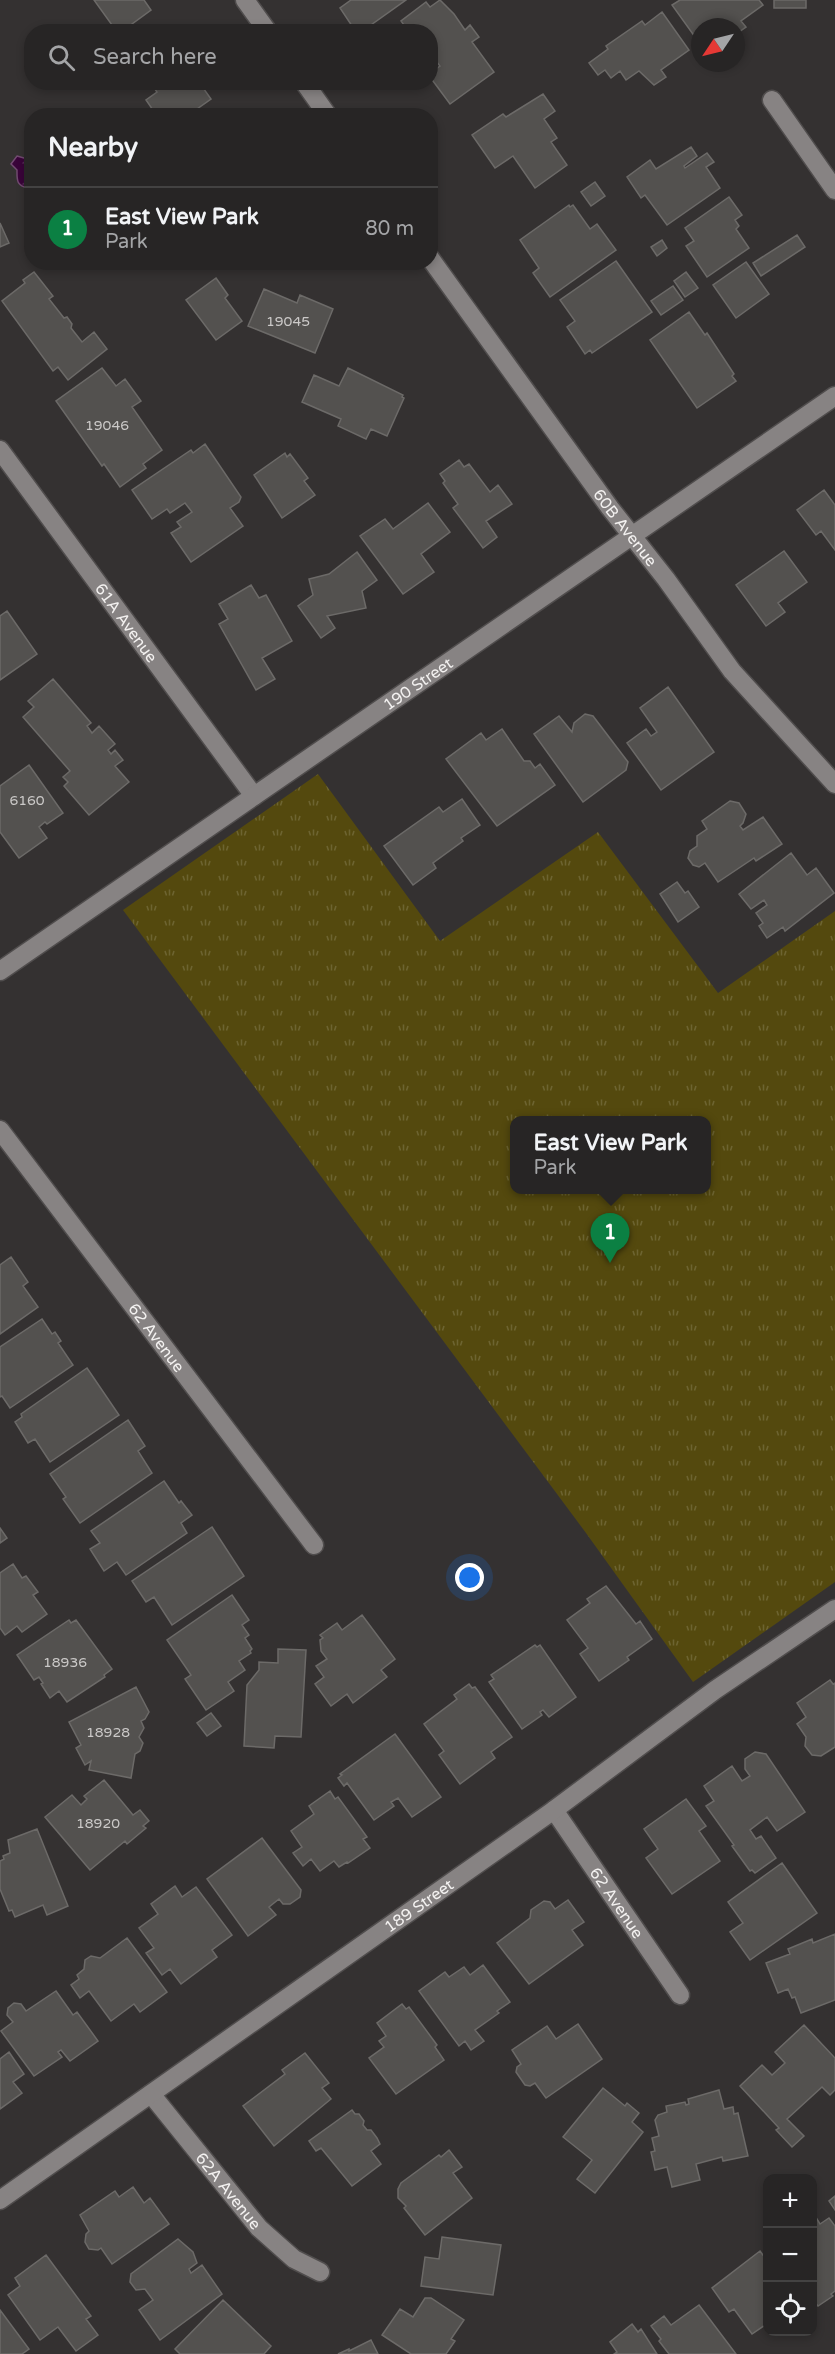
<!DOCTYPE html>
<html lang="en">
<head>
<meta charset="utf-8">
<style>
	:root { --surface:#272525; --page:#2f2d2d; --text:#f1f3f6; --muted:#a4a5a7; --line:#434242; --accent:#0b8043 }
	body { margin:0; font-family:"Varela Round",sans-serif; background:var(--page); color:var(--text) }
	.controls { position:absolute; right:18px; bottom:18px; display:grid; overflow:hidden; border-radius:12px; box-shadow:0 3px 9px #0003 }
	.controls button { width:54px; height:54px; display:grid; place-items:center; padding:0; border:0; border-bottom:2px solid var(--line); background:var(--surface); color:var(--text); font:30px sans-serif }
	.compass { position:absolute; left:691px; top:18px; width:54px; height:54px; border-radius:50%; background:var(--surface); box-shadow:0 3px 9px #0003; rotate:235deg }
	.you { position:absolute; left:470px; top:1578px; width:21px; height:21px; margin:-15px; border:4px solid #fff; border-radius:50%; background:#1a73e8; box-shadow:0 0 0 9px #1a73e833 }
	.badge { display:grid; place-items:center; width:39px; height:39px; border-radius:50%; background:var(--accent); color:#fff; font-size:20px; font-weight:700 }
	.pin { position:absolute; translate:-50% -50px; filter:drop-shadow(0 2px 3px #0008) }
	.pin::after { content:''; position:absolute; top:32px; width:21px; height:18px; background:inherit; clip-path:polygon(0 0,100% 0,50% 100%) }
	.popup { position:absolute; left:510px; top:1116px; width:201px; height:78px; box-sizing:border-box; display:grid; place-content:center; border-radius:12px; background:var(--surface); filter:drop-shadow(0 2px 4px #0005); font-size:20px; white-space:nowrap; color:var(--muted) }
	.popup b { font-size:22px; color:var(--text) }
	.popup::after { content:''; position:absolute; left:50%; top:100%; margin-left:-12px; border:12px solid transparent; border-top-color:var(--surface) }
	.list { margin:0; padding:0; list-style:none }
	h2 { display:flex; justify-content:space-between; align-items:center; height:78px; margin:0; padding:0 24px; font-size:26px }
	h2 small { font-size:20px; font-weight:400; color:var(--muted) }
	.list li { display:grid; grid-template-columns:39px 1fr auto; gap:18px; align-items:center; box-sizing:border-box; height:84px; padding:0 24px; border-top:2px solid var(--line) }
	.list b { display:block; font-size:22px; white-space:nowrap }
	.list p { margin:0; font-size:20px; white-space:nowrap; color:var(--muted) }
	.list em { font-size:20px; font-style:normal; color:var(--muted) }
	.icon { flex:none; width:33px; height:33px; fill:none; stroke:currentColor; stroke-width:2; stroke-linecap:round; stroke-linejoin:round }
	.map { position:relative; flex:none; width:835px; height:2354px; overflow:hidden }
	.search { position:absolute; background:var(--surface); box-shadow:0 3px 9px #0003; left:24px; top:24px; width:414px; height:66px; display:flex; align-items:center; gap:15px; box-sizing:border-box; padding:0 21px; border-radius:24px; color:var(--muted); font-size:22px }
	.panel { position:absolute; background:var(--surface); box-shadow:0 3px 9px #0003; left:24px; top:108px; width:414px; height:162px; border-radius:24px }
	.map>svg:first-child { display:block }
</style>
</head>
<body>
<div class="map">
<svg width="835" height="2354" viewBox="0 0 835 2354">
	<defs>
		<pattern id="park-tufts" width="24" height="20" patternUnits="userSpaceOnUse" patternTransform="scale(1.5)"><rect width="24" height="20" fill="#54490e"/><path d="M3 7l-1-3M5 7V3M7 7l1-3M15 17l-1-3M17 17v-4M19 17l1-3" fill="none" stroke="#6d6431"/></pattern>
		<pattern id="water-ripples" width="26" height="14" patternUnits="userSpaceOnUse" patternTransform="scale(1.5)"><rect width="26" height="14" fill="#3a043a"/><path d="M2 4q2-2 4 0t4 0M15 11q2-2 4 0t4 0" fill="none" stroke="#572957"/></pattern>
	</defs>
	<rect width="100%" height="100%" fill="#343131"/>
	<!-- park -->
	<path fill="url(#park-tufts)" fill-rule="evenodd" d="M318,774L440,941L598,832L718,993L835,911V1582L693,1682L586,1533L123,910ZM514,1120H706V1190H514Z"/>
	<!-- water -->
	<path fill="url(#water-ripples)" stroke="#724b71" stroke-width="1.5" d="M17,156L31,160V192L29,188C16,186 17,180 17,170L11,164Z"/>
	<!-- building -->
	<path fill="#53514f" stroke="#6c6a68" stroke-width="1.5" d="M94,0H144L151,10L121,32H117Z
		M351,0H406L361,32H356L340,8Z
		M440,0L454,14L465,30L470,25L479,37L472,42L494,72L450,104L430,77V73L440,66L430,53V32H409L401,21L426,2L430,7Z
		M680,0H759L763,5L741,21L746,27L736,34V27H700V44L672,5Z
		M774,0H806V8H774Z
		M662,12L689,50L661,70L666,77L654,85L639,71L626,80L620,71L611,78L605,70L598,75L589,63L608,49L606,46L642,21L645,25Z
		M150,82H199L211,99L187,116H157L146,100L157,92Z
		M543,94L555,111L544,119L557,138L551,142L567,165L535,188L513,156L495,168L472,135L503,114L506,117Z
		M691,147L697,156L684,166L685,168L707,153L714,162L706,167L720,188L667,225L645,195L641,198L627,177L650,160L656,169Z
		M595,182L605,196L591,206L581,192Z
		M729,197L742,215L735,220L739,226L736,229L749,248L707,277L686,246L694,241L685,228Z
		M569,205L570,207L573,205L590,229L597,224L616,250L550,297L533,273L539,268L520,240Z
		M0,223L9,243L0,247Z
		M797,235L805,247L761,276L753,263Z
		M662,240L667,248L657,256L651,247Z
		M616,261L652,312L592,353L590,350L585,354L567,327L575,321L560,300Z
		M746,262L769,294L736,318L713,285Z
		M34,272L53,296L49,299L64,318L67,317L72,324L71,328L82,342L94,332L107,349L68,380L58,367L53,371L2,301L25,283L23,280Z
		M686,272L698,288L685,297L674,281Z
		M216,278L228,295L225,298L242,321L216,340L186,300Z
		M673,286L683,300L661,315L651,301Z
		M264,289L297,303L300,295L333,309L315,353L248,326Z
		M689,312L705,335L707,333L734,374L732,376L736,381L697,408L650,340Z
		M102,368L116,386L125,379L141,401L132,407L162,450L143,464L146,468L120,487L104,464L102,466L56,401Z
		M348,368L403,395L402,397L404,398L387,436L371,429L366,439L338,426L341,419L302,402L314,375L339,386Z
		M205,444L241,497L239,502L230,508L243,526L191,562L171,533L181,527L177,522L192,512L185,503L170,513L167,509L152,519L132,490L191,450L193,453Z
		M285,453L287,457L290,454L308,478L304,481L315,495L282,518L254,475Z
		M459,460L464,467L469,464L490,492L498,485L512,504L486,521L497,537L483,548L453,508L458,504L443,483L445,481L440,474Z
		M824,490L835,505V550L821,531L816,535L797,510Z
		M428,503L450,532L421,554L434,572L403,594L360,536L385,519L393,529Z
		M784,551L807,582L778,603L785,612L766,626L736,585Z
		M357,552L377,580L362,591L366,608L327,616L335,628L321,638L298,606L313,595L309,579L329,574Z
		M251,585L259,598L266,595L292,641L262,658L275,679L256,690L219,624L228,619L219,604Z
		M7,611L37,654L0,680V616Z
		M53,679L91,723L87,726L92,733L99,726L115,744L108,750L111,754L115,750L123,760L115,766L129,782L89,815L64,786L68,782L63,777L70,771L23,717L34,707L28,701Z
		M668,687L714,752L661,790L627,743L646,729L651,736L657,732L640,708Z
		M585,714L593,716L628,762L626,770L583,802L534,734L559,716L572,732L574,723Z
		M502,729L524,761H530L535,768L540,764L555,785L497,826L446,759L481,733L486,740Z
		M29,765L63,813L47,824L45,822L39,827L47,838L19,858L0,832V786Z
		M462,799L480,825L461,838L463,841L433,863L436,868L413,885L384,846L439,807L443,812Z
		M730,801L739,803L746,814L743,823L740,826L743,830L763,817L782,844L756,861L754,858L718,882L705,863L699,867L693,865L688,858L690,851L697,846V836L707,829L702,821Z
		M791,853L807,875L816,868L834,893L785,931L783,927L767,938L759,926L763,923L756,913L767,905L764,900L751,909L739,894Z
		M677,882L685,893L688,891L699,907L678,922L660,894Z
		M11,1257L28,1282L23,1286L38,1307L0,1334V1265Z
		M42,1319L52,1334L55,1332L61,1341L58,1343L73,1365L10,1408L2,1396L0,1397V1347Z
		M87,1368L119,1415L50,1462L35,1439L28,1443L15,1422L22,1417L21,1414Z
		M128,1420L145,1446L138,1451L152,1473L80,1523L63,1499L66,1497L50,1474Z
		M164,1481L179,1503L181,1501L192,1515L181,1523L187,1533L126,1575L117,1562L104,1571L90,1549L100,1543L91,1531Z
		M212,1527L244,1576L172,1625L154,1597L146,1602L132,1581Z
		M0,1528L7,1538L0,1543Z
		M13,1564L22,1578L26,1576L38,1592L33,1595L47,1614L22,1632L17,1626L5,1635L0,1628V1573Z
		M606,1586L636,1624L640,1621L652,1639L627,1657L629,1660L599,1681L580,1654L588,1648L567,1620L590,1603L587,1599Z
		M232,1595L249,1620L242,1625L249,1635L245,1638L252,1649L250,1651L251,1653L239,1661L245,1670L228,1682L234,1691L206,1710L185,1679L191,1675L167,1640Z
		M362,1615L395,1659L381,1670L387,1677L353,1703L347,1694L331,1706L315,1684L324,1677L316,1666L327,1659L321,1651L320,1640L323,1638L320,1635L337,1623L342,1630Z
		M69,1620L71,1623L76,1620L112,1669L104,1675L105,1677L67,1702L59,1691L50,1698L41,1684L43,1683L39,1677L34,1680L17,1655Z
		M535,1645L537,1647L540,1645L576,1697L549,1717L543,1710L540,1712L542,1715L522,1729L489,1682L494,1679L491,1675Z
		M278,1649L306,1650L301,1737L275,1736L274,1748L244,1746L247,1685L259,1670V1662L278,1663Z
		M830,1680L833,1684L835,1683V1747L821,1756L812,1755L805,1746L806,1737L797,1724L806,1717L797,1703Z
		M469,1684L472,1688L475,1687L512,1737L491,1752L495,1758L460,1784L439,1755L444,1751L424,1724L457,1699L454,1695Z
		M136,1687L149,1712L145,1719L141,1721L144,1728L139,1737L143,1743L140,1751L135,1754L131,1778L89,1770L91,1761L85,1765L76,1748L81,1745L69,1722Z
		M211,1713L221,1726L207,1736L197,1723Z
		M395,1734L441,1797L412,1817L398,1798L391,1802L394,1806L374,1820L347,1783L344,1786L338,1778L342,1775L340,1774Z
		M755,1752L766,1754L805,1812L777,1831L767,1817L750,1830L756,1839L761,1836L776,1858L755,1873L752,1870L750,1871L732,1846L734,1845L706,1806L714,1801L704,1786L732,1766L742,1781L750,1776L745,1769V1759Z
		M104,1780L133,1815L140,1810L149,1821L143,1826L146,1828L127,1844L125,1841L90,1870L45,1817L72,1795L81,1805L87,1799L84,1796Z
		M330,1791L335,1799L338,1797L367,1837L363,1839L370,1848L348,1863L347,1862L339,1867L334,1861L320,1871L311,1859L303,1866L293,1853L302,1847L291,1831L314,1814L309,1806Z
		M686,1799L706,1826L699,1831L720,1861L672,1894L646,1858L658,1849L644,1829Z
		M37,1829L68,1906L47,1915L43,1905L15,1917L12,1910L9,1911L0,1889V1861L4,1859L3,1856L10,1853L8,1840Z
		M262,1838L301,1890L300,1897L290,1904H283L279,1899L269,1907L276,1915L248,1936L207,1879Z
		M782,1863L817,1913L750,1960L730,1932L743,1923L728,1902Z
		M175,1886L182,1897L196,1887L232,1935L212,1950L217,1957L181,1984L170,1969L162,1975L146,1953L154,1948L139,1928L158,1914L151,1904Z
		M568,1900L584,1922L572,1930L583,1945L529,1984L497,1943L530,1918L531,1910L544,1901L550,1902L555,1909Z
		M835,1934V2000L801,2013L795,1997L792,1998L788,1989L778,1993L766,1963L790,1954L788,1949L812,1939L813,1943Z
		M127,1938L167,1992L140,2012L134,2004L111,2021L89,1991L80,1998L71,1985L79,1979L77,1975L84,1969L85,1960L91,1956L100,1958Z
		M483,1965L510,2002L497,2011L499,2013L475,2030L484,2041L471,2050L465,2041L459,2046L419,1991L445,1972L449,1977L464,1967L470,1975Z
		M56,1991L73,2015L77,2012L98,2041L70,2061L61,2050L58,2052L62,2057L34,2076L1,2031L13,2022L7,2015L8,2008L14,2003L21,2004L26,2011Z
		M402,2004L406,2009L409,2007L437,2045L435,2047L444,2060L396,2094L369,2058L384,2047L379,2041L386,2036L377,2023Z
		M578,2024L602,2059L546,2098L535,2083L530,2086L525,2085L516,2072L517,2067L521,2064L512,2050L547,2026L556,2039Z
		M804,2025L835,2058V2090L830,2095L822,2087L787,2119L804,2136L792,2147L776,2130L779,2128L740,2086L762,2065L772,2075L785,2063L775,2052Z
		M9,2052L24,2074L13,2082L22,2093L0,2109V2059Z
		M305,2053L329,2083L322,2088L331,2099L274,2146L243,2106L285,2074L282,2070Z
		M603,2088L625,2106L627,2103L639,2113L632,2122L643,2132L595,2193L577,2179L592,2160L563,2137Z
		M719,2090L724,2109L733,2107L734,2114L738,2113L748,2156L723,2161L722,2157L696,2164L700,2180L672,2187L667,2167L655,2170L651,2152L655,2151L652,2138L659,2136L655,2120L658,2115L667,2112L666,2106L685,2102L686,2105L689,2104L688,2099Z
		M352,2110L355,2114H359L364,2121L363,2125L367,2130H371L377,2138L380,2144L371,2151L381,2164L352,2186L321,2148L316,2151L309,2141Z
		M449,2150L462,2167L453,2173L472,2198L425,2235L404,2208L406,2206L398,2198V2189L401,2183L439,2155L441,2157Z
		M133,2187L144,2203L150,2198L169,2224L112,2264L101,2248L98,2250L89,2249L85,2242L86,2234L89,2231L80,2215L115,2191L119,2197Z
		M835,2196V2210L829,2201Z
		M812,2211L820,2224L829,2218L835,2226V2291L831,2294L833,2296L818,2306L812,2299Z
		M442,2237L501,2245L493,2295L421,2286L425,2257L439,2259Z
		M178,2239L193,2252L197,2263L189,2269L191,2273L202,2265L222,2294L160,2340L139,2310L153,2300L145,2289L136,2290L130,2282L131,2274Z
		M760,2251L768,2262V2323L752,2334L734,2309L729,2312L712,2288Z
		M46,2255L91,2316L86,2319L98,2335L76,2351L58,2327L40,2340L8,2295L20,2286L15,2278Z
		M425,2298H431L464,2320L451,2339L455,2341L446,2354H411L382,2335L400,2309L413,2317Z
		M223,2300L271,2346L264,2354H180L175,2349Z
		M699,2305L736,2354H669L659,2341L661,2339L651,2326L664,2316L671,2325Z
		M0,2310L29,2349L22,2354H0Z
		M632,2324L638,2332L641,2329L657,2354H614L617,2352L610,2342Z
		M371,2340L378,2354H338L349,2349V2351Z"/>
	<g fill="none" stroke-linecap="round" stroke-linejoin="round">
		<defs>
			<g id="minor">
				<path d="M245,0L268,32"/>
				<path d="M304,82L328,116"/>
				<path d="M772,100L835,190"/>
				<path id="s1" d="M430,258L610,508L666,579L732,671L835,784"/>
				<path id="s2" d="M0,450L254,796"/>
				<path id="s3" d="M0,971L835,396"/>
				<path id="s4" d="M0,1130L314,1545"/>
				<path id="s5" d="M554,1810L680,1995"/>
				<path id="s6" d="M151,2094L259,2228L294,2259L320,2272"/>
				<path id="s7" d="M0,2200L554,1810L715,1690L835,1609"/>
			</g>
		</defs>
		<!-- minor casing -->
		<use href="#minor" stroke="#504d4d" stroke-width="21"/>
		<!-- minor -->
		<use href="#minor" stroke="#878383" stroke-width="18"/>
	</g>
	<g text-anchor="middle" stroke-width="4.5" stroke-linejoin="round" paint-order="stroke">
		<!-- number labels -->
		<g font-size="14" fill="#cbc9c8">
			<text x="288" y="326">19045</text>
			<text x="107" y="430">19046</text>
			<text x="27" y="805">6160</text>
			<text x="65" y="1667">18936</text>
			<text x="108" y="1737">18928</text>
			<text x="98" y="1828">18920</text>
		</g>
		<!-- street labels -->
		<g font-size="16" fill="#f3f1f0" stroke="#2a2827">
			<text dy="6" stroke="none"><textPath href="#s1" startOffset="333">60B Avenue</textPath></text>
			<text dy="6" stroke="none"><textPath href="#s2" startOffset="214">61A Avenue</textPath></text>
			<text dy="6" stroke="none"><textPath href="#s3" startOffset="507">190 Street</textPath></text>
			<text dy="6" stroke="none"><textPath href="#s4" startOffset="260">62 Avenue</textPath></text>
			<text dy="6" stroke="none"><textPath href="#s5" startOffset="112">62 Avenue</textPath></text>
			<text dy="6" stroke="none"><textPath href="#s7" startOffset="512">189 Street</textPath></text>
			<text dy="6" stroke="none"><textPath href="#s6" startOffset="124">62A Avenue</textPath></text>
		</g>
	</g>
</svg>
<div class="controls">
<button>+</button>
<button>−</button>
<button><svg class="icon" aria-label="locate" viewBox="0 0 24 24"><circle cx="12" cy="12" r="6"/><path d="M12 2v4M12 18v4M2 12h4M18 12h4"/></svg></button>
</div>
<svg class="compass" viewBox="-18 -18 36 36"><path d="M0-13l5 13h-10z" fill="#e53935"/><path d="M0 13l5-13h-10z" fill="#a4a5a7"/></svg>
<div class="you"></div>
<div class="pin badge" style="left:610px;top:1263px">1</div>
<div class="popup"><b>East View Park</b>Park</div>
<div class="search"><svg class="icon" aria-label="search" viewBox="0 0 24 24"><circle cx="10" cy="10" r="6"/><path d="M15 15l6 6"/></svg>Search here</div>
<section class="panel">
<h2>Nearby<small></small></h2>
<ul class="list">
<li><span class="badge">1</span><div><b>East View Park</b><p>Park</p></div><em>80 m</em></li>
</ul>
</section>
</div>
</body>
</html>
